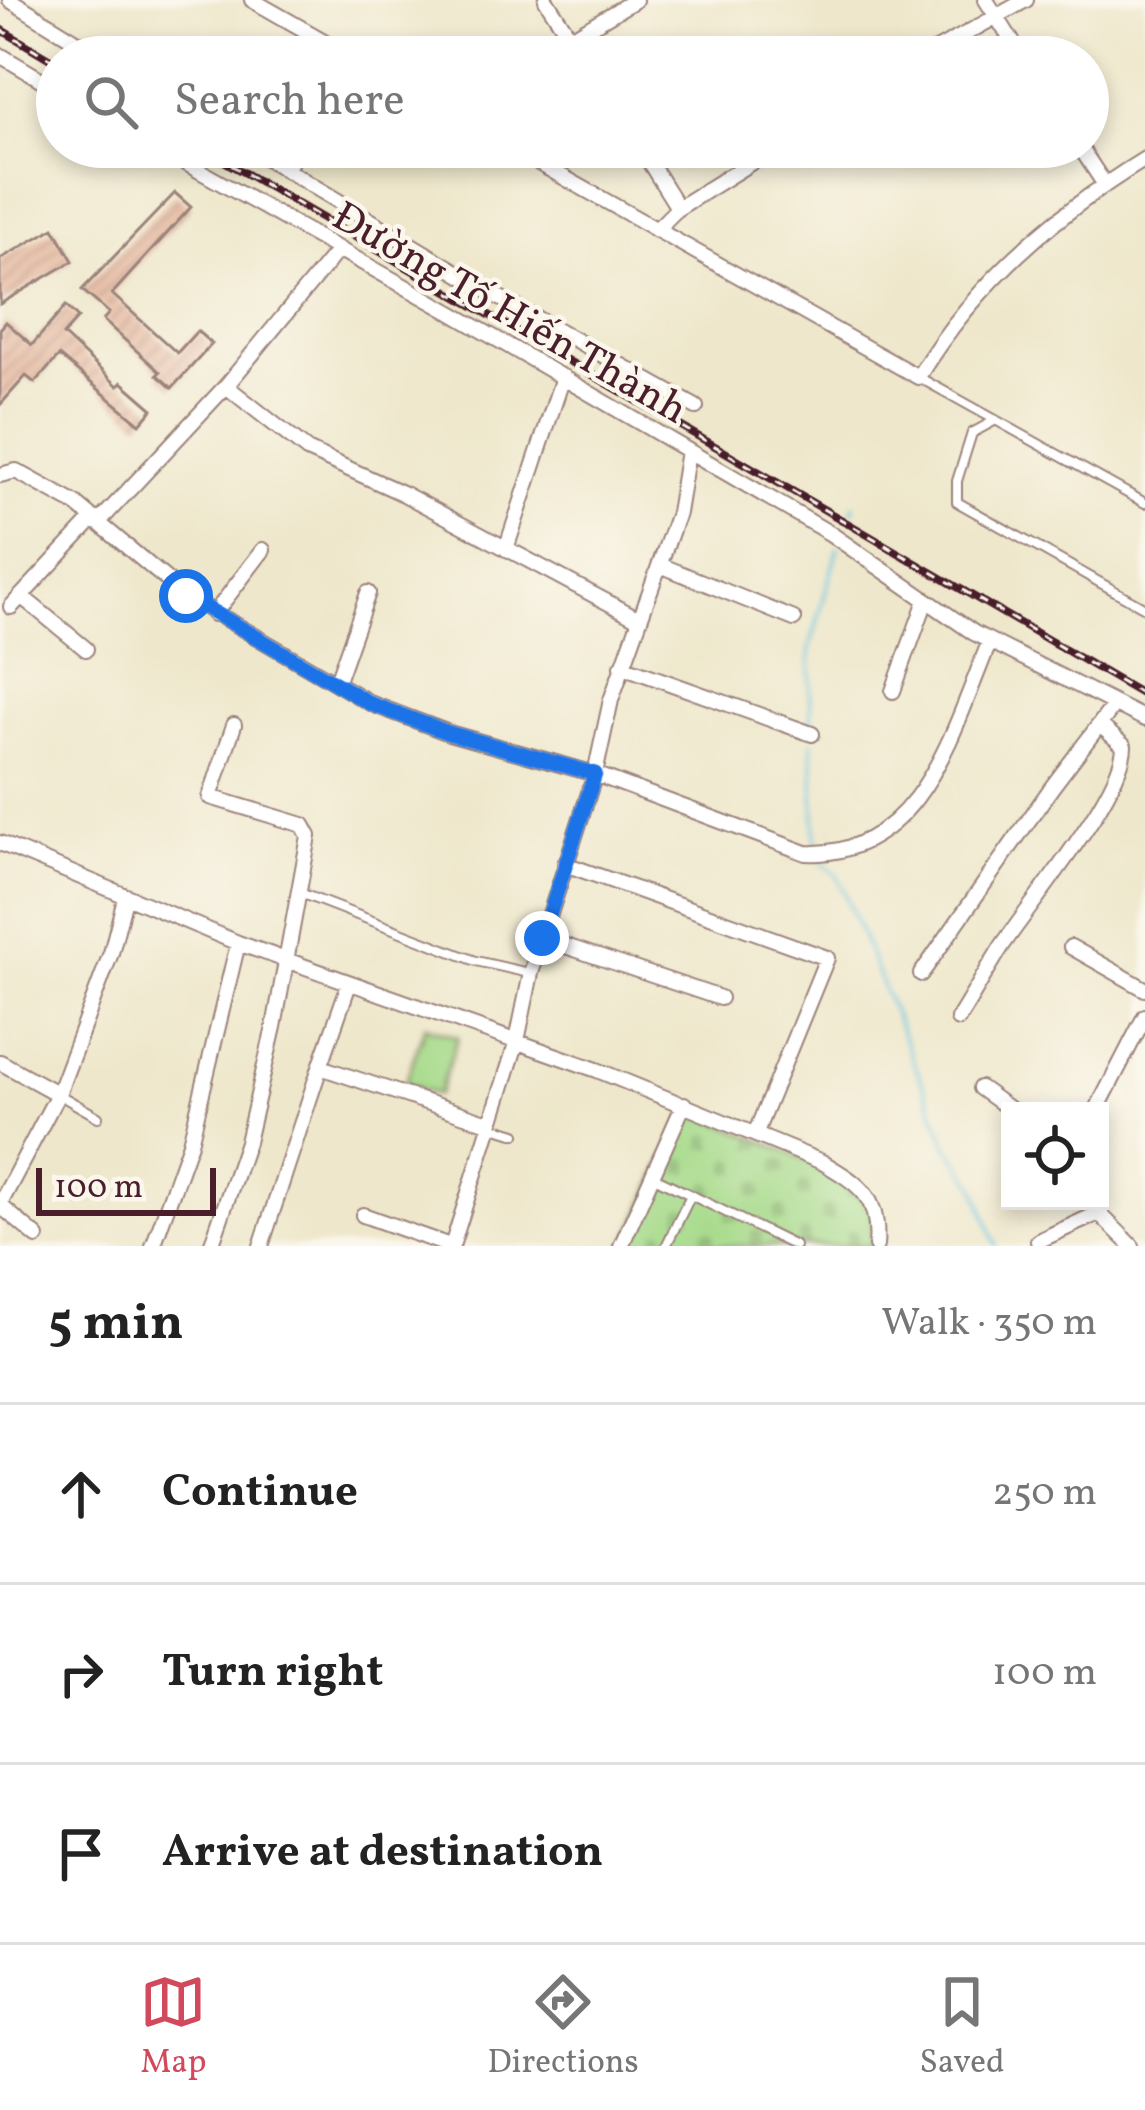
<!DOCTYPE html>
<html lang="en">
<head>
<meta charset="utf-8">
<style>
	:root { --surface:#fff; --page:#f6f6f6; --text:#222; --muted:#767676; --line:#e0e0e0; --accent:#d1495b }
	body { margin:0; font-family:Vollkorn,serif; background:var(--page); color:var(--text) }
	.controls { position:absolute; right:36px; bottom:36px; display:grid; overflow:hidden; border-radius:0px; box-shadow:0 6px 18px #0003 }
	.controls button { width:108px; height:108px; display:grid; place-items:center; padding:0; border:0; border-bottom:3px solid var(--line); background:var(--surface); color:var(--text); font:60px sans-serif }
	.scale { position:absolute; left:36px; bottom:30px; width:180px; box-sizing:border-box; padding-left:12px; border:6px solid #4a1f2b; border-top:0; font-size:33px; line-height:42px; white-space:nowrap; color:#4a1f2b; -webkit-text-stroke:9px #fbf7ec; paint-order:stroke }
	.stop { position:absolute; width:36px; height:36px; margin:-27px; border:9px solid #1a73e8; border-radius:50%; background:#fff }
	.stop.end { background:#1a73e8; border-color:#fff; box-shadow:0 3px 12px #0008 }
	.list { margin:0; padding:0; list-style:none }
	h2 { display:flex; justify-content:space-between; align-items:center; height:156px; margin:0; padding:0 48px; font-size:51px }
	h2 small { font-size:39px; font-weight:400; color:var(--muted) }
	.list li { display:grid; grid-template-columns:78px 1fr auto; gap:36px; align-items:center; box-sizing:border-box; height:180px; padding:0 48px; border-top:3px solid var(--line) }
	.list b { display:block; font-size:45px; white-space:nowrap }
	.list em { font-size:39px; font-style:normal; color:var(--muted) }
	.icon { flex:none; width:66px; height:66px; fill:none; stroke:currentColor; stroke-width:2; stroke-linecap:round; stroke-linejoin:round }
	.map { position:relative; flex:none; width:1145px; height:1246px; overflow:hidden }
	.search { position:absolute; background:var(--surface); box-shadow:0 6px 18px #0003; left:36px; right:36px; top:36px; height:132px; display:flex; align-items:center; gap:30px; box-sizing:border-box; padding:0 42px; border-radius:66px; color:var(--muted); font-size:45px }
	.sheet { height:696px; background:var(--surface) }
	nav { display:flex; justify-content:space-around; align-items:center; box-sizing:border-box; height:168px; border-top:3px solid var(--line); background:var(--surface); font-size:33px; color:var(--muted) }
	nav a { display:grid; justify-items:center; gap:6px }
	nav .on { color:var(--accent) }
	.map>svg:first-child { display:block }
</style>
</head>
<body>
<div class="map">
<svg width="1145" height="1246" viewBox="0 0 1145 1246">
	<defs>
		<pattern id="cemetery-stones" width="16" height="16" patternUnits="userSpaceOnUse" patternTransform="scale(3)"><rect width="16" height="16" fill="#a6da8a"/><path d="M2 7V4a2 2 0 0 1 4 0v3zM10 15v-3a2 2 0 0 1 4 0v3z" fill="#90bb77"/></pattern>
		<pattern id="building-hatch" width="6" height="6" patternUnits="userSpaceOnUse" patternTransform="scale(3)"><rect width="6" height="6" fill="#e3b298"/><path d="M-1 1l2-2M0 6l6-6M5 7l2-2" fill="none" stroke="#ba907c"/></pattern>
	</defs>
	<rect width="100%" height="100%" fill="#fbf7ec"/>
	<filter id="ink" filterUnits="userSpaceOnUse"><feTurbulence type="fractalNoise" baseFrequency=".00833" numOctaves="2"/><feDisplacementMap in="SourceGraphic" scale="24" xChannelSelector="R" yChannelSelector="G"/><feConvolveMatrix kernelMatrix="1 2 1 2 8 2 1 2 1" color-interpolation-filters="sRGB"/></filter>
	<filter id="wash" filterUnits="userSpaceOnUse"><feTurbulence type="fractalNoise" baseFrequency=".004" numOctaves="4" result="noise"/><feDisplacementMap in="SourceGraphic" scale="48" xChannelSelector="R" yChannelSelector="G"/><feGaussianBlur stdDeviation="2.7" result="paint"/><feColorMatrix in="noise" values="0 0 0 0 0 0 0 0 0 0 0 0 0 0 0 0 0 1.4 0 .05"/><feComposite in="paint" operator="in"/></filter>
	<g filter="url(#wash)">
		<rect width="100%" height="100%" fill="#eee7cb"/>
		<!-- cemetery -->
		<path fill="url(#cemetery-stones)" stroke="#787c5a" stroke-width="3" d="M687,1109L819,1165L848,1182L872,1211V1246H625Z"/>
		<!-- pitch -->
		<path fill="#a6da8a" stroke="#787c5a" stroke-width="3" d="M425,1026L458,1037L438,1095L405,1083Z"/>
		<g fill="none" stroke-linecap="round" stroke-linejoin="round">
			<!-- stream -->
			<path stroke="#62c4e0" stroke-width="3" d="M852,512L854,505
				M811,727L810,648L838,548
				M812,742L816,844
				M818,858L838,877L948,1146L975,1185L996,1246"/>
		</g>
		<g id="blocks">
			<!-- building -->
			<path fill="url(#building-hatch)" d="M175,193L191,207L112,294L177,353L197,331L212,344L172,388L157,375L160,372L103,320L109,313L82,290Z
				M54,228L73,261L0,304V259Z
				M66,306L78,318L63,335L118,386L122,382L153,409L140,424L59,356L35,383L26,376L0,405V329L6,322L32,345Z"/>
		</g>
	</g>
	<g filter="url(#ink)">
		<use href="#blocks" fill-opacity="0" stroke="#9c837b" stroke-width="3"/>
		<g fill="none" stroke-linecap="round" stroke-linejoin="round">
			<defs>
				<path id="lane" d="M920,378L1145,503
					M996,420L972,433L957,481V502L1145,608
					M300,893L476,961L529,973
					M58,1094L98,1117
					M490,1126L516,1134
					M652,1176L795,1246
					M666,1246L691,1195"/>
				<path id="street" d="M10,0L102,57
					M252,0L352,57
					M546,0L583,57
					M986,0L1022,57
					M571,38L635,0
					M0,55L57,89
					M924,57L1026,0
					M157,147L452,313L831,534L974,633L1145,719
					M248,147L500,298L696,407
					M510,147L918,377C973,286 1055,214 1145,159
					M640,147L678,208
					M1080,147L1105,185
					M286,170L299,147
					M656,230L678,208L776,147
					M226,386L307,450L404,494L637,618
					M0,475L16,471L76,504L186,596L372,704L449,733L595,774L806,853C922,858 954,726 990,641
					M98,523L226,386L338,250
					M506,549L563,377
					M660,565L794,619
					M21,596L86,649
					M11,607L94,518
					M214,614L263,550
					M622,666L812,734
					M337,681L368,593
					M893,691L925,603
					M0,843L238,943L597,1070L822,1162C861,1185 880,1197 876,1246
					M565,864L827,958L756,1132
					M542,938L720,998
					M1071,947L1145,989
					M921,974L1052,787L1115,704
					M349,984L320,1067L489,1123
					M958,1019C973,995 987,970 1002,946C1030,904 1124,791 1124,746L1100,725
					M0,1062L58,1094L111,953L125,898
					M980,1088L1012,1111
					M1096,1111L1145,1016
					M363,1215L450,1246
					M37,1237L2,1207L1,1202L58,1094
					M1038,1241L1099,1213L1132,1246
					M153,1246L190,1143L238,943
					M211,1246L247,1142L274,1027L309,836L303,825L210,797L234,725
					M261,1246L320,1067
					M452,1246L517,1041L531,973L595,774L611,700L678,513L688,451
					M621,1246L684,1104"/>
			</defs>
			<!-- lane casing -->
			<use href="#lane" stroke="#9c837b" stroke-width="12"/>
			<!-- street casing -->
			<use href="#street" stroke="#9c837b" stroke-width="18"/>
			<!-- lane -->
			<use href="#lane" stroke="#fff" stroke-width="8"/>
			<!-- street -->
			<use href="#street" stroke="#fff" stroke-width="14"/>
			<defs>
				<path id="rail" d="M0,29L57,63
					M200,147L1145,696"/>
			</defs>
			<!-- rail casing -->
			<use href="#rail" stroke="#4a1f2b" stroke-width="8"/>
			<!-- rail -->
			<use href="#rail" stroke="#fbf7ec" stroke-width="3" stroke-dasharray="9" stroke-linecap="butt"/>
		</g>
	</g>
	<g fill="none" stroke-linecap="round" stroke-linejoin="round" filter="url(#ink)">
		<!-- route -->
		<path stroke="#1a73e8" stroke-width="15" d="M186,596L371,704L449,733L595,774L542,938"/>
	</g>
	<g text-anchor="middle" stroke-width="9" stroke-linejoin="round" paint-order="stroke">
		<!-- street labels -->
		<g font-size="42" fill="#4a1f2b" stroke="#fbf7ec">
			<text transform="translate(511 311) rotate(30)" y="15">Đường Tố Hiến Thành</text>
		</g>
	</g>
</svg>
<div class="controls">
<button><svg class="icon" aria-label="locate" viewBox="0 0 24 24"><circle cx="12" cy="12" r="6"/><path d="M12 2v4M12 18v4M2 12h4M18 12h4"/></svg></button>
</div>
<div class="scale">100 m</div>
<div class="stop" style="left:186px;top:596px"></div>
<div class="stop end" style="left:542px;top:938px"></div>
<div class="search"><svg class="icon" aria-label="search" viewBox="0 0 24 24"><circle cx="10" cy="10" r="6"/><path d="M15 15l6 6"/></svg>Search here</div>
</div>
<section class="sheet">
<h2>5 min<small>Walk · 350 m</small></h2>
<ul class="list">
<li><svg class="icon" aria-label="ahead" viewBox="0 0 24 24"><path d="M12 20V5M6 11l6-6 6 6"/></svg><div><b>Continue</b></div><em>250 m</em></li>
<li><svg class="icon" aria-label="right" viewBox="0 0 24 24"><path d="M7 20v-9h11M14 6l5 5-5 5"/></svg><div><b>Turn right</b></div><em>100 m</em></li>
<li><svg class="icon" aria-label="arrive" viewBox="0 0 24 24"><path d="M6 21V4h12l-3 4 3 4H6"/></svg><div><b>Arrive at destination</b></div></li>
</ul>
</section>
<nav>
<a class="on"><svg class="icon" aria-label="map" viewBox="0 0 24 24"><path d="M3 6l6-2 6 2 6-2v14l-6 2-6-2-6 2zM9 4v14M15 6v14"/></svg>Map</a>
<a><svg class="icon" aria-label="directions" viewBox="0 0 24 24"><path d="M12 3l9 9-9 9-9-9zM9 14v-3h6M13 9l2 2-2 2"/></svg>Directions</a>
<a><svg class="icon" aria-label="saved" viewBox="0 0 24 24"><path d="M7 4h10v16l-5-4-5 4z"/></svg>Saved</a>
</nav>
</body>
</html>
